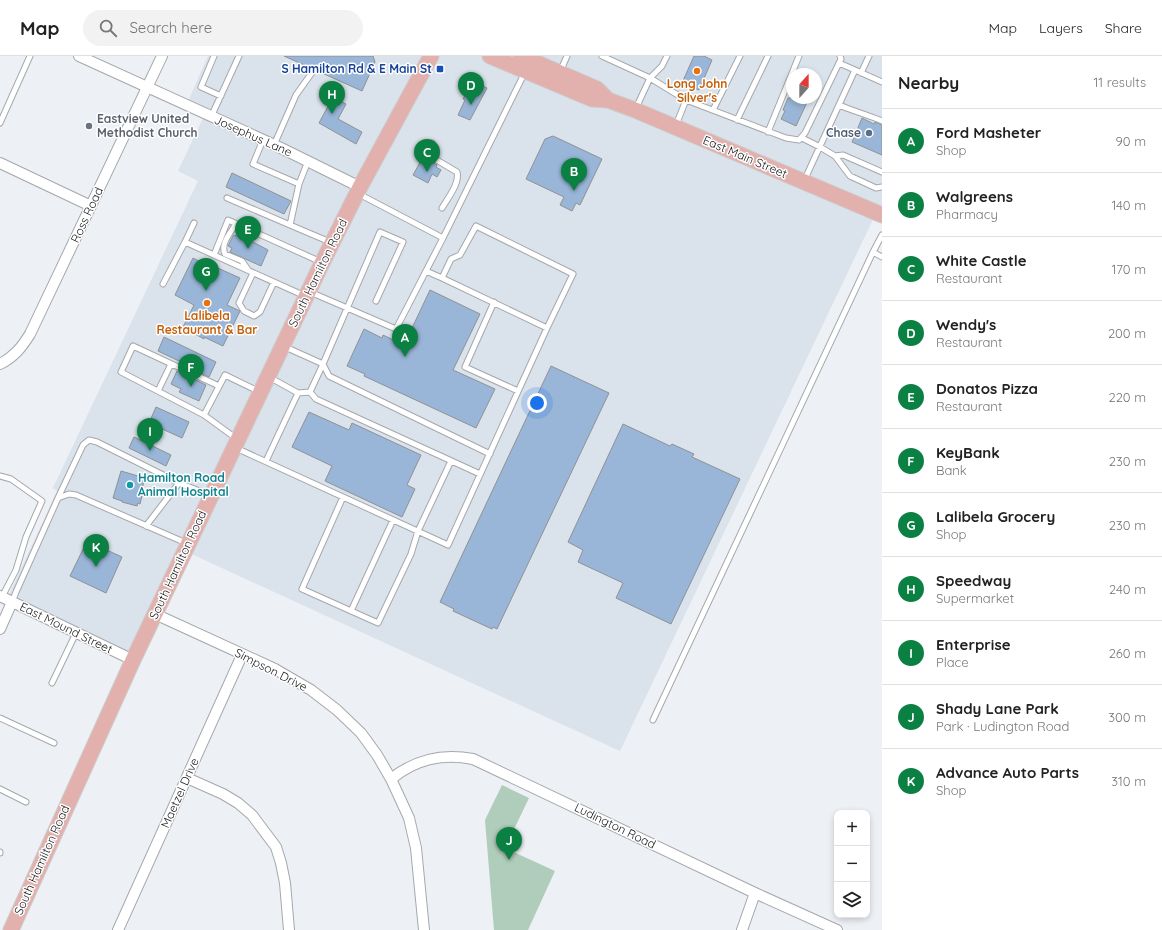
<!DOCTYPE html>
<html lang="en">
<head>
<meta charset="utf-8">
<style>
	:root { --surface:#fff; --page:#f2f2f2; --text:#222; --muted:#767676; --line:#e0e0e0; --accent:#0b8043 }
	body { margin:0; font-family:Quicksand,sans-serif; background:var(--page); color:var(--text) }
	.controls { position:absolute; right:12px; bottom:12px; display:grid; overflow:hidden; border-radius:8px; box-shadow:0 2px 6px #0003 }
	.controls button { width:36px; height:36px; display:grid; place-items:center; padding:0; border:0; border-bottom:1px solid var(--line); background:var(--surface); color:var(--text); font:20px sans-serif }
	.compass { position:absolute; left:786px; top:12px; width:36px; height:36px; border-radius:50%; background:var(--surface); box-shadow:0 2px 6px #0003; rotate:21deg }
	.you { position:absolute; left:537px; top:347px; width:14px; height:14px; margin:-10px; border:3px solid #fff; border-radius:50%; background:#1a73e8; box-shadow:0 0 0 6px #1a73e833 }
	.badge { display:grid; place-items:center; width:26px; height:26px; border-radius:50%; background:var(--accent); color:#fff; font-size:13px; font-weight:700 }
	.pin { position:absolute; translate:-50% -33px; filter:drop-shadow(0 1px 2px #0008) }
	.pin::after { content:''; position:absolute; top:21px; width:14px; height:12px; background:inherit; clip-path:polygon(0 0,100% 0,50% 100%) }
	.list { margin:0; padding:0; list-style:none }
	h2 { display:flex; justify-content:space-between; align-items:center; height:52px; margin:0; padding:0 16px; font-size:17px }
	h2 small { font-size:13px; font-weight:400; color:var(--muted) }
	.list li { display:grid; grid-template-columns:26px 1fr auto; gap:12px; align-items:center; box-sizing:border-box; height:64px; padding:0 16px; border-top:1px solid var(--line) }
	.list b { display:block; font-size:15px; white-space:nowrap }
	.list p { margin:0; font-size:13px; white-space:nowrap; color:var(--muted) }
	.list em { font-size:13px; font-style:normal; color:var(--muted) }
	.icon { flex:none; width:22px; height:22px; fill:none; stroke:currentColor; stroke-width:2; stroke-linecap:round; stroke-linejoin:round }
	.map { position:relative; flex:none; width:882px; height:874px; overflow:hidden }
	header { display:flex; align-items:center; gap:24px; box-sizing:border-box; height:56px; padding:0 20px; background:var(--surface); border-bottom:1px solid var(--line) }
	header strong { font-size:19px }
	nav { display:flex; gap:22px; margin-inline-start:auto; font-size:14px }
	.search { width:280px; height:36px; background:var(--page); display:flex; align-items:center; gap:10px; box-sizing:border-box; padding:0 14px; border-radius:22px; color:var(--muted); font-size:15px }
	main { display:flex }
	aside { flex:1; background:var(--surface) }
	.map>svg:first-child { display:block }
</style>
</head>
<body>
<header>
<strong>Map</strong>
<div class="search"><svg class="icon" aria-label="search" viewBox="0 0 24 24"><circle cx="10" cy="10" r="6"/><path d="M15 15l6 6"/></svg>Search here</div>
<nav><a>Map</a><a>Layers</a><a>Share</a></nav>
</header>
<main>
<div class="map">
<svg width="882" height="874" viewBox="0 0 882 874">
	<rect width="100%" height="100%" fill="#edf0f4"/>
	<!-- built -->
	<path fill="#dae2eb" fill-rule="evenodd" d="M208,0H882V159L876,157L620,695L185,495L133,603L7,543L57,435L53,432L198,125L178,115L204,60L185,52ZM792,18H816V42H792Z"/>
	<!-- green -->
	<path fill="#b0ccba" d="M502,729L529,742L505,792L555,815L528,874H494L485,764Z"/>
	<!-- building -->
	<path fill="#99b6d8" stroke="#8f9194" d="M284,0H373L375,6L362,35Z
		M694,0H704L712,4L699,34L682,27Z
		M473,25L487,32L470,64L458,59L465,44L463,43Z
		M333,41L346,48L338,63L362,76L356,88L319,67Z
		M788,42H809L796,70L781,63L785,55L783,54Z
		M862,62L874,68L875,66L882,69V99L852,86Z
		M553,80L602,103L580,149L576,147L572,155L560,149L564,141L526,123L545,83Z
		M423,101L437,109L436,111L441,114L437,121L432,118L428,127L413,119Z
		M232,117L291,145L284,158L226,131Z
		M238,178L268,194L261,210L230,196L232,192L228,190L233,180L234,179L237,180Z
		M193,202L210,211L211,209L240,222L227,249L240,255L223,290L204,281V283L183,271L194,249L175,239Z
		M430,234L480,258L453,314L495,333L476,372L364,320L365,318L347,310L364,273L382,282L383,279L404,289Z
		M164,281L216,306L209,321L181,308V306L158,295Z
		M551,310L609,337L497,573L493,571L492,573L453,555L454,553L440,546Z
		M177,315L206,329L199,345L179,336L181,333L171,328Z
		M156,351L189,366L182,382L149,367Z
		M309,356L349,374L352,367L421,399L407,429L415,433L402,461L325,425L332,410L292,391Z
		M623,368L670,390L672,388L694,398L692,401L740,423L671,568L616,542L623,527L578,506L583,494L568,486Z
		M134,381L171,399L166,410L129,392Z
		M121,415L145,422L141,436H143L140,448L138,447L137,450L122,446V445L113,442Z
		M87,485L122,501L106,537L70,520Z"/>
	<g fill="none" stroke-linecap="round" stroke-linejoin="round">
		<defs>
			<path id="service" d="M214,0L201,31L221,40
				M602,0L650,22L636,52
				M667,0L662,10L650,22L686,44L676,69
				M839,7L855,14
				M560,16L567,0
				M861,17L869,0
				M686,44L786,82L799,84L805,77L841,3L840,0
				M839,49C853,55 868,59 882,65
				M713,54L740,0
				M211,61L239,0
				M737,64L768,0
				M0,67L30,0
				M768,76L799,0
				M802,82L820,91L835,100L850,120L876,132L882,131
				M263,84L253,108L299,128L290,169L330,186
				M432,87L430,97L435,103L457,116C460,127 448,142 442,152
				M274,89L296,39L311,18
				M835,100L843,99L882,116
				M804,125L855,14L882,26
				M299,128L308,105
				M359,138L443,182L525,16
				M227,142L290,169
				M236,168C231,176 220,188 225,198L242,205L248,214
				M882,179L873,196L882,201
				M185,186L194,167
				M214,199L228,164L321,206
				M253,217L239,247L244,255L254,260L260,256L274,226
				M442,222L547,272
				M163,228L185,186L305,240
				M310,236L396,273L443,182
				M494,246L465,311L518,335
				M283,290L323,308L380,176L403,186L376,245
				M323,308L329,320L490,398
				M158,335L171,308
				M310,336L316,343L480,418
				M298,337L310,336L323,308
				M204,359L121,316L133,290L219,330
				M237,383L204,359L225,319L260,336
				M236,392L448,489L547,272L573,218L476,170L460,199L451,203L442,222L426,215
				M266,405L298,337L269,321
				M0,420L11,423L42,445L26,481L16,514L2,541
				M343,441L302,533L378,567L411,498L418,475L451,405
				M58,442L83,389L89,384L97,386L179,427
				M146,470L179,427L210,439
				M12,546L16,536L58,442L69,438L76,439L186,487
				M351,555L393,464
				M52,627L76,577
				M0,662L54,687
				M653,664L873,196
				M0,733L26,746
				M0,796V797"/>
			<path id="minor" d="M79,0L281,92L360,131
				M0,107L91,150
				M0,308C14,301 22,291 30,278L162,0
				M0,540L133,604
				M155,558L275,613L311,634L337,654L361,677L377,699L391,723L409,762L416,792L424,874
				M0,573L12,546
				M187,722L223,738L238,747L252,759L276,791L281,807L285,827L289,874
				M391,723C416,703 442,697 473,703L755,837L837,874
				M118,874L242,599
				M742,874L755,837"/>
			<path id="primary" d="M490,0L592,43L608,44L635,54L882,159
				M521,0L597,33L608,44
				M11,874L133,604L322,207L360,131L431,0"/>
		</defs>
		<!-- service casing -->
		<use href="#service" stroke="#a5a8ab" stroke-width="7"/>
		<!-- minor casing -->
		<use href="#minor" stroke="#a5a8ab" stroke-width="12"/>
		<!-- primary casing -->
		<use href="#primary" stroke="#cccdcd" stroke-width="17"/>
		<!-- service -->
		<use href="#service" stroke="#fff" stroke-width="5"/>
		<!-- minor -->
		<use href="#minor" stroke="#fff" stroke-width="10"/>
		<!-- primary -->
		<use href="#primary" stroke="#e2b1ad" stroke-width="15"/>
	</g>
	<!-- markers -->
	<rect fill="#1a4fb4" stroke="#fff" stroke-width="1.5" x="436" y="9" width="8" height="8" rx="2"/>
	<g fill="#e8710a" stroke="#fff" stroke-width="1.5">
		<circle cx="697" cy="15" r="4"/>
		<circle cx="207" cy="247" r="4"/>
	</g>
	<circle fill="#6b7280" stroke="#fff" stroke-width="1.5" cx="89" cy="70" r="4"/>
	<circle fill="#5c6f8a" stroke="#fff" stroke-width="1.5" cx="869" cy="77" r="4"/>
	<circle fill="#0f9aa8" stroke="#fff" stroke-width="1.5" cx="130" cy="429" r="4"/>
	<g text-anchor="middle" stroke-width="3" stroke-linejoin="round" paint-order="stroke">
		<!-- transit labels -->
		<g font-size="12" font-weight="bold" fill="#164399" stroke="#fff" text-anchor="end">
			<text x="432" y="17">S Hamilton Rd &amp; E Main St</text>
		</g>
		<!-- food labels -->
		<g font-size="12" font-weight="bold" fill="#c56008" stroke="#fff">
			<text x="697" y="32">Long John<tspan x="697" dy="14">Silver's</tspan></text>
			<text x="207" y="264">Lalibela<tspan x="207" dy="14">Restaurant &amp; Bar</tspan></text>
		</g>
		<!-- worship labels -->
		<g font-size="12" font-weight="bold" fill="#5b616d" stroke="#fff" text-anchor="start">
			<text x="97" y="67">Eastview United<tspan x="97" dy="14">Methodist Church</tspan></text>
		</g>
		<!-- service labels -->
		<g font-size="12" font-weight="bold" fill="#4e5e75" stroke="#fff" text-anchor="end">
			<text x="861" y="81">Chase</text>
		</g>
		<!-- street labels -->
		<g font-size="12" fill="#191a1c" stroke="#fff">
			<text transform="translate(253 80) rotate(24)" y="4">Josephus Lane</text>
			<text transform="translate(745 101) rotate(23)" y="4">East Main Street</text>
			<text transform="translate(87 159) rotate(-65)" y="4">Ross Road</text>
			<text transform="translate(318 217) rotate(-64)" y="4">South Hamilton Road</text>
			<text transform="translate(178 509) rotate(-65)" y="4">South Hamilton Road</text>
			<text transform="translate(66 572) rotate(26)" y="4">East Mound Street</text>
			<text transform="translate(271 614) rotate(27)" y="4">Simpson Drive</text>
			<text transform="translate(180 737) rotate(-66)" y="4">Maetzel Drive</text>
			<text transform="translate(615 770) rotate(26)" y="4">Ludington Road</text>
			<text transform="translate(42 804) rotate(-66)" y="4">South Hamilton Road</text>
		</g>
		<!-- culture labels -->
		<g font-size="12" font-weight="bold" fill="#0d838f" stroke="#fff" text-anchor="start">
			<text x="138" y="426">Hamilton Road<tspan x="138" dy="14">Animal Hospital</tspan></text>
		</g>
	</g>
</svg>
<div class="controls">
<button>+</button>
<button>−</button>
<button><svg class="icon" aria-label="layers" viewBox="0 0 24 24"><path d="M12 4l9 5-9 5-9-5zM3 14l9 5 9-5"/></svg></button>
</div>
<svg class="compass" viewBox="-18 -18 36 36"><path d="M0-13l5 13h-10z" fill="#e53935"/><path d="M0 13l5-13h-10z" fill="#767676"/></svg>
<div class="you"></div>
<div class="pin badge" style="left:405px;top:301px">A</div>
<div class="pin badge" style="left:574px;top:135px">B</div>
<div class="pin badge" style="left:427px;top:116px">C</div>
<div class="pin badge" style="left:471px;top:49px">D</div>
<div class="pin badge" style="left:248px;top:193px">E</div>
<div class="pin badge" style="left:191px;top:331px">F</div>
<div class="pin badge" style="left:206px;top:235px">G</div>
<div class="pin badge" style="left:332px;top:58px">H</div>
<div class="pin badge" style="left:150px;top:395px">I</div>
<div class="pin badge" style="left:509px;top:804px">J</div>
<div class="pin badge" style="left:96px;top:511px">K</div>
</div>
<aside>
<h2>Nearby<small>11 results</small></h2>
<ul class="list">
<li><span class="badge">A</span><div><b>Ford Masheter</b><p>Shop</p></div><em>90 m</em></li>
<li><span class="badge">B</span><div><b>Walgreens</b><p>Pharmacy</p></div><em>140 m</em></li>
<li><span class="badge">C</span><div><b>White Castle</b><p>Restaurant</p></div><em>170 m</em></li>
<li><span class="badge">D</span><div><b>Wendy's</b><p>Restaurant</p></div><em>200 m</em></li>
<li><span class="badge">E</span><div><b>Donatos Pizza</b><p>Restaurant</p></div><em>220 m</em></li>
<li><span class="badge">F</span><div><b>KeyBank</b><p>Bank</p></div><em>230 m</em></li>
<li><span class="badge">G</span><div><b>Lalibela Grocery</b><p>Shop</p></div><em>230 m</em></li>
<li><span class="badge">H</span><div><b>Speedway</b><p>Supermarket</p></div><em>240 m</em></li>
<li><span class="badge">I</span><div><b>Enterprise</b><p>Place</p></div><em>260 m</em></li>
<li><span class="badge">J</span><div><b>Shady Lane Park</b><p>Park · Ludington Road</p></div><em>300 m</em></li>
<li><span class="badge">K</span><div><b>Advance Auto Parts</b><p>Shop</p></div><em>310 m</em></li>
</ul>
</aside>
</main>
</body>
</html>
